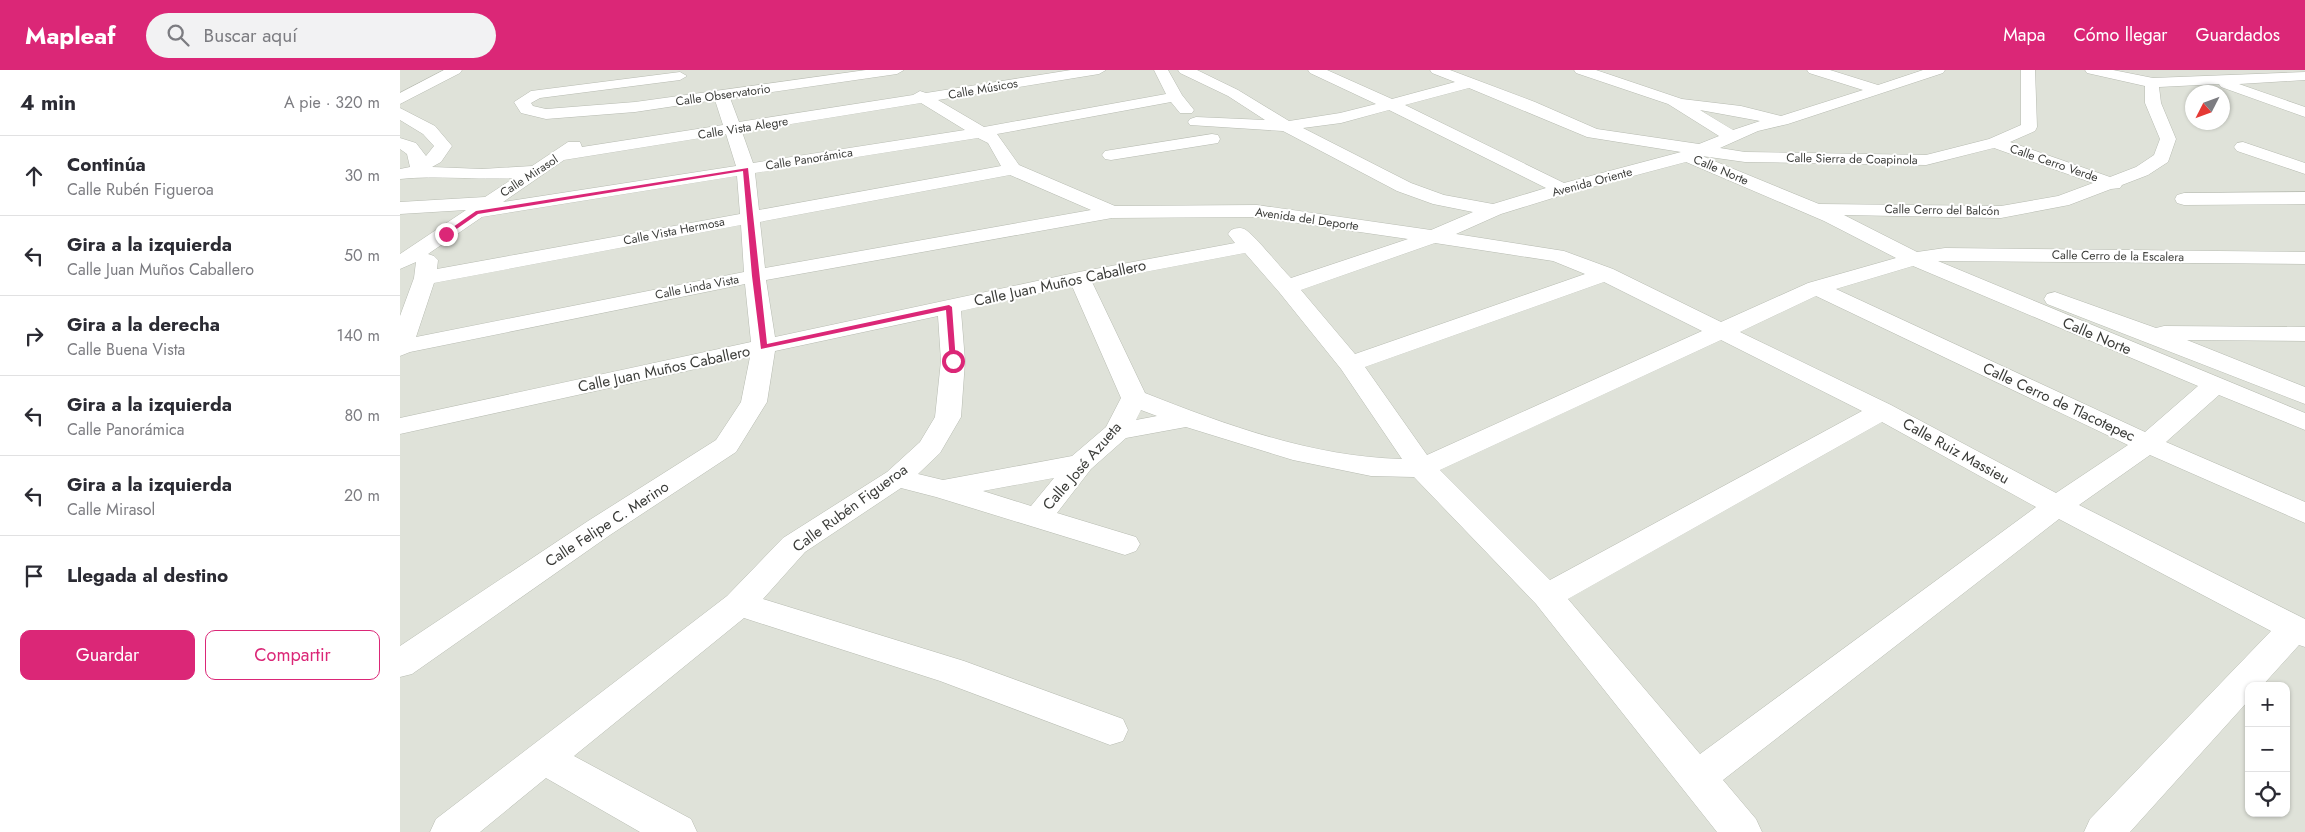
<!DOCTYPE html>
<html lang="es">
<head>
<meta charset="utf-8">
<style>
	:root { --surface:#fff; --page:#f2f2f3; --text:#2b2b33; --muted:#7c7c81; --line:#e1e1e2; --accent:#db2777 }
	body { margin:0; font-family:Jost,sans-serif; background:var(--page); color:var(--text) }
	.controls { position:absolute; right:15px; bottom:15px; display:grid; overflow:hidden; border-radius:10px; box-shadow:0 1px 4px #0004 }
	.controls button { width:45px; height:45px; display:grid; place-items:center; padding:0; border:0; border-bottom:1px solid var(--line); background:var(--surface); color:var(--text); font:25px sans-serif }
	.compass { position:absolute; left:1785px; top:15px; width:45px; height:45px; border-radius:50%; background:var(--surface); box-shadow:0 1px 4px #0004; rotate:228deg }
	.stop { position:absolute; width:15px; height:15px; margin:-11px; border:4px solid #db2777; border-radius:50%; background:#fff }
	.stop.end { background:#db2777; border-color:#fff; box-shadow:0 1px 5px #0008 }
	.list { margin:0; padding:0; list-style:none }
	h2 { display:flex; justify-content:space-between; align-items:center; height:65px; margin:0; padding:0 20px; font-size:21px }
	h2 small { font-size:16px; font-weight:400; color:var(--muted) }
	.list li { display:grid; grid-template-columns:32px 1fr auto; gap:15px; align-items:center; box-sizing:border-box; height:80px; padding:0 20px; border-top:1px solid var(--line) }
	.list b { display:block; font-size:19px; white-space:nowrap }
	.list p { margin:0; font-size:16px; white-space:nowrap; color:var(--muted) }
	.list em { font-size:16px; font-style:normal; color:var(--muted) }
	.actions { display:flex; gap:10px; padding:15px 20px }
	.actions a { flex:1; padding:11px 0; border:1px solid var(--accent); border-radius:10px; text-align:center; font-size:18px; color:var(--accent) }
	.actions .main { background:var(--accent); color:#fff }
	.icon { flex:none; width:28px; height:28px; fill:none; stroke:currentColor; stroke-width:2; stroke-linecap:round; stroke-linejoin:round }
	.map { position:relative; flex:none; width:1905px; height:762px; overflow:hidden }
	header { display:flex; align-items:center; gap:30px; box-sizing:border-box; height:70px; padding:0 25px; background:var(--accent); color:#fff }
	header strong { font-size:24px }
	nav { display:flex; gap:28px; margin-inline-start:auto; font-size:18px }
	.search { width:350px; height:45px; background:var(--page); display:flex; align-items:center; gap:12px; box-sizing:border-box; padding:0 18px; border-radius:28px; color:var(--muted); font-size:19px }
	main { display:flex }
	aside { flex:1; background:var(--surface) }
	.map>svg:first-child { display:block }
</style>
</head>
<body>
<header>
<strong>Mapleaf</strong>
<div class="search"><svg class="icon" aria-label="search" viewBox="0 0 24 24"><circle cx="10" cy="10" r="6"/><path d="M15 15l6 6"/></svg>Buscar aquí</div>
<nav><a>Mapa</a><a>Cómo llegar</a><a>Guardados</a></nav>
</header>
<main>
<aside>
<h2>4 min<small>A pie · 320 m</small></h2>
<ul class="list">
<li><svg class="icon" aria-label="ahead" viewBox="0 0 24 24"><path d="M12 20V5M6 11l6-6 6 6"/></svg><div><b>Continúa</b><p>Calle Rubén Figueroa</p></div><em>30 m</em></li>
<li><svg class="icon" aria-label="left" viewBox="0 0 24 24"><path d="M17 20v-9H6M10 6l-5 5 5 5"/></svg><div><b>Gira a la izquierda</b><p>Calle Juan Muños Caballero</p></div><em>50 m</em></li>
<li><svg class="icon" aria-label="right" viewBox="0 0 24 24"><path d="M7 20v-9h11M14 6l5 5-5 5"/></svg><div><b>Gira a la derecha</b><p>Calle Buena Vista</p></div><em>140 m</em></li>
<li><svg class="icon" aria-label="left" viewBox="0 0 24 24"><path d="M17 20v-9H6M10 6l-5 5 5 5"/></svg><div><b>Gira a la izquierda</b><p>Calle Panorámica</p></div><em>80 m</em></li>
<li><svg class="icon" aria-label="left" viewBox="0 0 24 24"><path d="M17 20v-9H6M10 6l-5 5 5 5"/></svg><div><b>Gira a la izquierda</b><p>Calle Mirasol</p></div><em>20 m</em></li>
<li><svg class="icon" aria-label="arrive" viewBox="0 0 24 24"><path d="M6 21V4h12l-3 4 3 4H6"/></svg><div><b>Llegada al destino</b></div></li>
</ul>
<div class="actions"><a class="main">Guardar</a><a>Compartir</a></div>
</aside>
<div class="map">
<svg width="1905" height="762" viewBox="0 0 1905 762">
	<rect width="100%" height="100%" fill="#dfe2d9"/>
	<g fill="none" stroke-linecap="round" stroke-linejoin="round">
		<defs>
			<path id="minor" d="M44,0H62L60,3L0,34V23Z
				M466,0H504L497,4L330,28L339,52L513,25L520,21L526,23L671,0H706L699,4L538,30L584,57L766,24L754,0H768L782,25L794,40L792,43H780L771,32L597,64L619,95L715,136L857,135L1031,160L1073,142L1033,134L997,121L883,61L790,55L788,52L790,49L796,47L865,50L828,26L780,3L778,0H797L838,20L889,51L940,43L976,34L910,3L908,0H927L992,29L1055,12L1032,3L1030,0H1050L1135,32L1197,59L1299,74L1319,66L1268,34L1176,3L1174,0H1196L1282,29L1341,36L1381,46L1463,20L1409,3L1407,0H1430L1478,15L1523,0H1545L1543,3L1388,54L1358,61L1320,78L1345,82L1526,85L1589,69L1621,55V0H1635L1637,57L1635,61L1610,72L1710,107L1736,97L1754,85L1760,69L1745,33V16L1687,3L1685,0H1713L1753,8L1905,2V10L1839,14L1905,37V47L1821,17L1819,14L1759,17L1761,33L1776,69L1768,92L1748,105L1722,115L1720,118L1711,119L1669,135L1601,148L1444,145L1517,182L1545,178L1905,182V194L1538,191L1905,343V360L1819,325L1766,372L1905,432V453L1750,385L1679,435L1905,549V577L1899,575L1862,616H1849V630L1730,762H1684L1690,749L1871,561L1659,449L1323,710L1356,749L1362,762H1317L1136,534L1014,407L971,406L893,390L786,357L726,368L691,399L657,443L736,467L740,474L736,481L725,485L536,427L501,418L405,482L363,529L564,591L723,649L728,660L723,671L710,675L540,611L344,548L174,686L291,749L297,762H240L146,708L80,762H30L36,749L327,526L383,468L487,402L520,372L535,347L541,291L538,246L375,281L367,332L336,382L210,465L12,604L0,607V576L188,451L316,370L341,332L350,287L0,364V348L351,272L345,214L10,282L0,286V246L14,208L16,192L0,199V184L66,140L0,144V132L85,127L114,108C76,110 38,105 0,109V99L10,97L7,84L0,79V68L16,73L26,86L34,76L23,64L0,50V38L35,56L52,76L41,92L32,97L82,99L132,96L168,72H180L182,77L323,55L315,30L235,42L146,49L121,43L114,32L131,21L280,2L287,6L280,10L140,28L131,33L133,36L146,39L235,32ZM1069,18L1187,67L1281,82L1164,113L1005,35ZM521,33L565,60L353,93L342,62ZM989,40L1146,118L1093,134L1044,125L1011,113L903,58L941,53ZM1300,40L1360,51L1333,60ZM326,64L336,96L103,132L164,90ZM578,68L588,73L601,96L359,140L355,103ZM1594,78L1693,113L1658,126L1601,136L1419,134L1302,86L1345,92L1526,95ZM1286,92L1424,151L1496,188L1408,213L1321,252L1213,199L1164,181L1056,164L1101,144L1169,123ZM610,105L691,140L365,198L360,152ZM337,106L340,144L37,199L38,190L34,186L28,184L82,147ZM857,147L1008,169L891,208C878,195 859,170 846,160C841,157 836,158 831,160L828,164L835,173L679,202L375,267L366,210L712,148ZM341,155L344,202L16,267L34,213ZM1035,173L1153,191L1185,204L955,284L901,220ZM845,183L879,222L941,299L1002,389C913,387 826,355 745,323L692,212ZM1513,196L1798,316L1745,362L1436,219ZM1204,212L1302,261L1027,385L965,297ZM672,216L721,328L706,357L672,386L543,410L518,404L540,383L561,347L565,291L561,241ZM1416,226L1728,375L1656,423L1491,335L1340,262ZM1321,270L1462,341L1150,510L1040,400ZM741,340L757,346L736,350ZM1482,352L1636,437L1300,684L1168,529ZM654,408L631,436L583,421Z
				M812,64L818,65L820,69L818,73L711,90L705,89L702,85L705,81L711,80Z
				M1843,72L1905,93V104L1837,81L1834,77L1837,73Z
				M1905,122V134L1784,135L1777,133L1775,129L1777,125L1784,123Z
				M1655,222L1756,258L1764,256L1905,257V271L1787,270L1905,317V334L1647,234L1644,229L1647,224Z"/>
		</defs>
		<!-- minor casing -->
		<use href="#minor" stroke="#b7bbb1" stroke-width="1"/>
		<!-- minor -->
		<use href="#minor" fill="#fff" fill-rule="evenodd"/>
	</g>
	<!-- route -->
	<path fill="#db2777" d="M348,98L367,274L549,235L552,237L556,292L550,291L546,240L361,279L352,206L343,101L78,144L48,165L43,164L76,141Z"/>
	<g text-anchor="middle" stroke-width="4" stroke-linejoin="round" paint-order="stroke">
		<!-- far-street labels -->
		<g font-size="12" fill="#3b3c39" stroke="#fff">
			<text transform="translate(583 19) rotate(-10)" y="4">Calle Músicos</text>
			<text transform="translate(323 25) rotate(-8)" y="4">Calle Observatorio</text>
			<text transform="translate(343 58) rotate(-9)" y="4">Calle Vista Alegre</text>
			<text transform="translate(409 89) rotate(-9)" y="4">Calle Panorámica</text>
			<text transform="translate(1452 89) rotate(1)" y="4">Calle Sierra de Coapinola</text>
			<text transform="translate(1654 93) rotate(19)" y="4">Calle Cerro Verde</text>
			<text transform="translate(1321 100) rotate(23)" y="4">Calle Norte</text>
			<text transform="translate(129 106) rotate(-33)" y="4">Calle Mirasol</text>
			<text transform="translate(1192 112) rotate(-15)" y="4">Avenida Oriente</text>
			<text transform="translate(1542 140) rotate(1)" y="4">Calle Cerro del Balcón</text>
			<text transform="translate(907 149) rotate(8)" y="4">Avenida del Deporte</text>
			<text transform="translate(274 161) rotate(-11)" y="4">Calle Vista Hermosa</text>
			<text transform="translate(1718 186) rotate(1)" y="4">Calle Cerro de la Escalera</text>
			<text transform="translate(297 217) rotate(-11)" y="4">Calle Linda Vista</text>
		</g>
		<!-- street labels -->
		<g font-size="15" fill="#3b3c39" stroke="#fff">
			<text transform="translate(660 213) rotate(-12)" y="5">Calle Juan Muños Caballero</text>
			<text transform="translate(1697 266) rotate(23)" y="5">Calle Norte</text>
			<text transform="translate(264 299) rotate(-12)" y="5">Calle Juan Muños Caballero</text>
			<text transform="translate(1659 332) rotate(25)" y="5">Calle Cerro de Tlacotepec</text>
			<text transform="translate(1556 381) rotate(29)" y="5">Calle Ruiz Massieu</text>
			<text transform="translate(682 396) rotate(-49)" y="5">Calle José Azueta</text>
			<text transform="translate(450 438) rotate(-36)" y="5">Calle Rubén Figueroa</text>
			<text transform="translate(207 454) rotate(-33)" y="5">Calle Felipe C. Merino</text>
		</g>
	</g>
</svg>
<div class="controls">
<button>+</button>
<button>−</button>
<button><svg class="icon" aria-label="locate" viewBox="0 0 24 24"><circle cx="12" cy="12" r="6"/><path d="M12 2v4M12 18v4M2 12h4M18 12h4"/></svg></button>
</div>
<svg class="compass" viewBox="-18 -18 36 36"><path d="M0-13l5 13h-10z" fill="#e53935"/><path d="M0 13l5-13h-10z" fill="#7c7c81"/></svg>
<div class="stop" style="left:553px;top:291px"></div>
<div class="stop end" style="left:46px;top:164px"></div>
</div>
</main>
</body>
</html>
